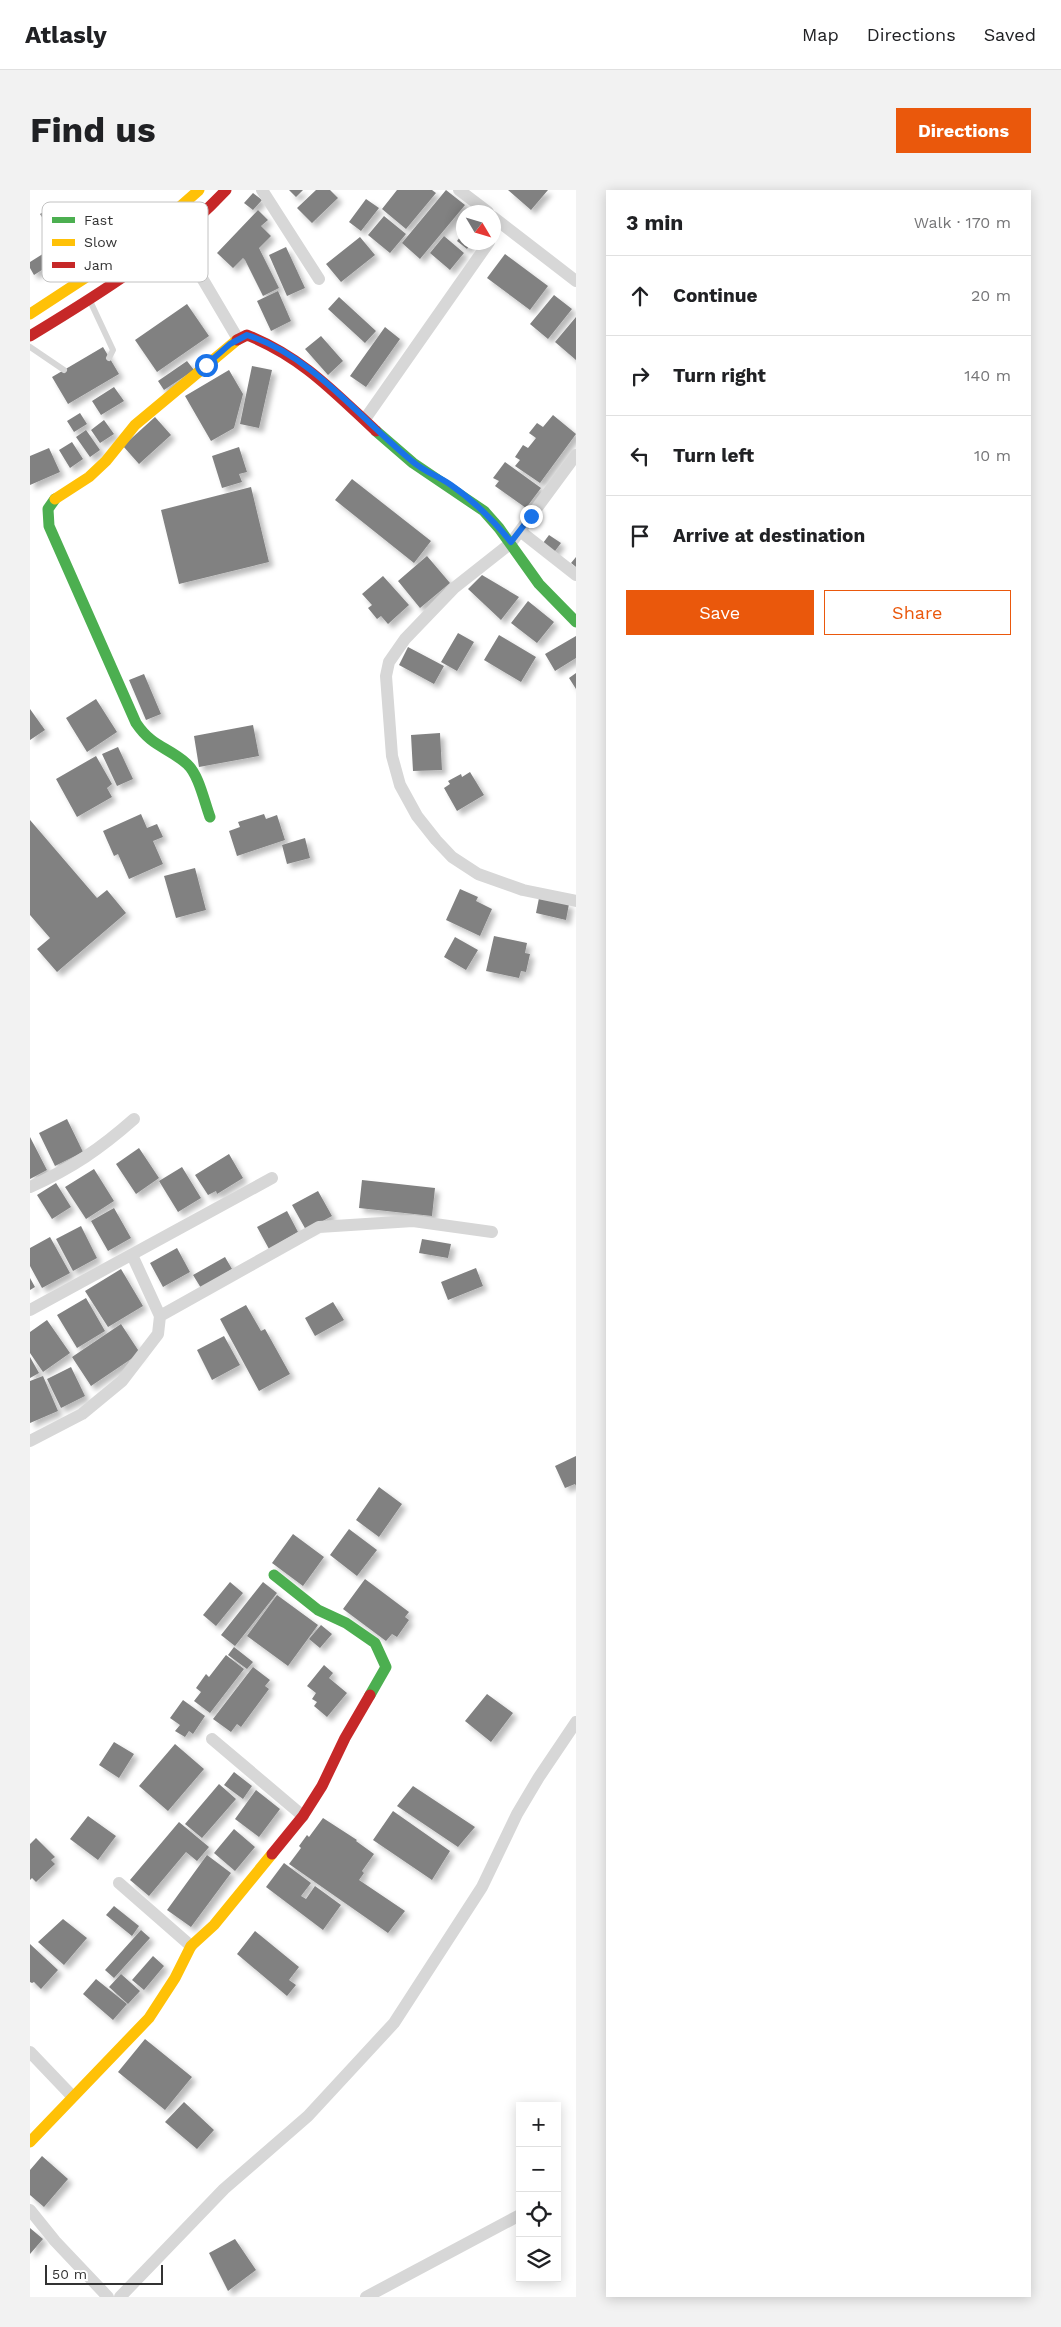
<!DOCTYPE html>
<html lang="en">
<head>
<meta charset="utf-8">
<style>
	:root { --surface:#fff; --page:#f2f2f2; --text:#202124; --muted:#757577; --line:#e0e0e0; --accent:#ea580c }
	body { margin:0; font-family:"Work Sans",sans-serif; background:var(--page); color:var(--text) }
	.controls { position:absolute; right:15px; bottom:15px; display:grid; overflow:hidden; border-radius:0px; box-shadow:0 2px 12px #0003 }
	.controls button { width:45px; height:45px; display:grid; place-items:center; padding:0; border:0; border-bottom:1px solid var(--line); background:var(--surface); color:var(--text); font:25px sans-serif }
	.compass { position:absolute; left:426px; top:15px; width:45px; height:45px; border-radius:50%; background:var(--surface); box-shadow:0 2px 12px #0003; rotate:128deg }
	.scale { position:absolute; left:15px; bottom:12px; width:118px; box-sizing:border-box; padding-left:5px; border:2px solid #333; border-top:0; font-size:14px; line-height:18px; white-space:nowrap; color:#333; -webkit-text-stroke:4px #fff; paint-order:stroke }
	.stop { position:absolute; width:15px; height:15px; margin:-11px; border:4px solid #1a73e8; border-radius:50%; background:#fff }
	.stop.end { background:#1a73e8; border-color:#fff; box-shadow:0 1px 5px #0008 }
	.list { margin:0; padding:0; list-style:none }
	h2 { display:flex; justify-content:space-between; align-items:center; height:65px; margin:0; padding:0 20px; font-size:21px }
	h2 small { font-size:16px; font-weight:400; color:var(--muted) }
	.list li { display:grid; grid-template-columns:32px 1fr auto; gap:15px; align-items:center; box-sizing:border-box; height:80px; padding:0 20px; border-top:1px solid var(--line) }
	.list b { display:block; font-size:19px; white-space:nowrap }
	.list em { font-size:16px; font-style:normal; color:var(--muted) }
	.actions { display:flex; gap:10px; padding:15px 20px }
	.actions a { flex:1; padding:11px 0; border:1px solid var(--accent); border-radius:0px; text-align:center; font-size:18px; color:var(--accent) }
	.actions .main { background:var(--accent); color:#fff }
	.icon { flex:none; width:28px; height:28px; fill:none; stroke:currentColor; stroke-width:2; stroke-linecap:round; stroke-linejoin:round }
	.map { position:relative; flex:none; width:546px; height:2107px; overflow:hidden; border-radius:0px }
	header { display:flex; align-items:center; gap:30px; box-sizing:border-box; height:70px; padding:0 25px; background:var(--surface); border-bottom:1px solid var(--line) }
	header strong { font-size:24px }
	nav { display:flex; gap:28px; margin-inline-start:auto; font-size:18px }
	.intro { display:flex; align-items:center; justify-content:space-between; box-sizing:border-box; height:120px; padding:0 30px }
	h1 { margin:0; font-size:35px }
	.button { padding:12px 22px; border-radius:0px; background:var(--accent); color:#fff; font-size:18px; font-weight:700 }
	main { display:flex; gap:30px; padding:0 30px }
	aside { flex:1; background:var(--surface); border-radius:0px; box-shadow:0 2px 12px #0003 }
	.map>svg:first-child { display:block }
</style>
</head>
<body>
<header>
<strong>Atlasly</strong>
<nav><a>Map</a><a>Directions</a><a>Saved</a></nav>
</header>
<div class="intro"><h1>Find us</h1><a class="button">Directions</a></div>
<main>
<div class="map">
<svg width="546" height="2107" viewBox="0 0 546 2107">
	<defs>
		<filter id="shadow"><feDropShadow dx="4.5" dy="4.5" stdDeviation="2.5" flood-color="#0004"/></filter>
	</defs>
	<rect width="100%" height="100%" fill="#fff"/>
	<!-- building -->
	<path fill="#818181" filter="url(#shadow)" d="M259,0H273L266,7Z
		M286,0H300L308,8L282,33L267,18Z
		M367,0H402L406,3L376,39L352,19Z
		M416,0L435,15L390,69L372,53Z
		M478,0H518L501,20Z
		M223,3L232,10L223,20L214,13Z
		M336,9L349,18L331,41L319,32Z
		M23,16L49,58L36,66L10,24Z
		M228,20L238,30L231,36L241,46L229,58L249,98L233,106L215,70L213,68L203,78L187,63Z
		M354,26L376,44L360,63L338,45Z
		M433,43V52H442L437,59L427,51Z
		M414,46L434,63L420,80L400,63Z
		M330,47L345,65L311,92L296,74Z
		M27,55L34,66L4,85L0,78V72Z
		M256,57L275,98L257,106L239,65Z
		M475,64L518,96L500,120L457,88Z
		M248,101L261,131L241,141L227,111Z
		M524,105L542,119L518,149L500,134Z
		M309,107L346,141L335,153L298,119Z
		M157,114L179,146L127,182L105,150Z
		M546,127V170L525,152Z
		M355,137L370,149L336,197L320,186Z
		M291,146L313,171L298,185L275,159Z
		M73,157L89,184L38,214L22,187Z
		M157,171L164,180L134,200L128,191Z
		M222,176L242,180L229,238L210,234Z
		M199,180L213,204L204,238L181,251L155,206Z
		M84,197L94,211L71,225L62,211Z
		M50,223L57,234L44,242L37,231Z
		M523,225L546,244L510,293L485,276L490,270L485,267L493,255L498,258L506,248L499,243L507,233L513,237Z
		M125,227L141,245L109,274L93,256Z
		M74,230L84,244L70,253L61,240Z
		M56,240L70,260L60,267L46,247Z
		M42,252L53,269L40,278L29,260Z
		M209,257L217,282L209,284L212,292L192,298L182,266Z
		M19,258L30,282L0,295V266Z
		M475,272L511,298L496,318L465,296L469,291L463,288Z
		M322,289L401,351L384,373L305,310Z
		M221,297L239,372L149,394L131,320Z
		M519,345L531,353L522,365L510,357Z
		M397,366L420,393L390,418L368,391Z
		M546,367V377L541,373Z
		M452,385L489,407L471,430L438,399Z
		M353,386L379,415L358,434L351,426L347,429L338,418L342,415L332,404Z
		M498,411L524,432L507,453L481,433Z
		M428,443L444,452L427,481L411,472Z
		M469,445L506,467L491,492L454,470Z
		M546,446V468L525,481L515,464Z
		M378,457L414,476L404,494L369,475Z
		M546,483V499L539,488Z
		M114,484L131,524L116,530L99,490Z
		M66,509L87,542L57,562L36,528Z
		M0,519L15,540L0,550Z
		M223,535L229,566L169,577L164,546Z
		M410,543L412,580L383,581L381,545Z
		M88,557L103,589L87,596L72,564Z
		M66,566L82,594L77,598L82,607L47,627L26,589Z
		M440,582L454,605L427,621L414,598L420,594L418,591L431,584L432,587Z
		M111,624L117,638L127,634L133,647L123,651L133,674L99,689L88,664L84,666L73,641Z
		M234,624L236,629L247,625L255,650L207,666L199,641L210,637L208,632Z
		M0,630L67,708L77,700L96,723L27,782L7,759L20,748L0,725Z
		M275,648L280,668L257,674L252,655Z
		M165,678L176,720L146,728L134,686Z
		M430,699L448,707L446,711L462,719L450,746L416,730Z
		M509,708L539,714L536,730L506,723Z
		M464,746L497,753L495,763L500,764L496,782L491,781L489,788L456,781Z
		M425,747L448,760L436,780L414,767Z
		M37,929L53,962L25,976L9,943Z
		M0,947L17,980L0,989Z
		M109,958L129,988L106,1004L86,974Z
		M199,964L213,988L187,1004L186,1001L178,1005L165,985Z
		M152,977L171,1008L148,1022L129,991Z
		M64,979L84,1011L56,1029L35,997Z
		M332,990L405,998L402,1026L329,1018Z
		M26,993L41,1017L22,1029L7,1005Z
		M288,1001L302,1026L276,1040L262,1015Z
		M84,1018L101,1048L78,1061L61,1031Z
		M257,1021L268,1042L239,1059L227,1037Z
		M51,1036L67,1068L43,1081L26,1049Z
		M20,1047L40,1083L12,1098L0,1076V1058Z
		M392,1049L421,1054L418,1068L389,1063Z
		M147,1058L160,1082L133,1097L120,1073Z
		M195,1067L202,1079L171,1098L163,1085Z
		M446,1078L453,1096L418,1110L411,1092Z
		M91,1079L113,1116L78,1137L55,1101Z
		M0,1088L5,1097L0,1100Z
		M56,1108L75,1141L47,1158L27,1125Z
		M303,1112L314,1130L285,1146L275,1128Z
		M216,1115L231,1141L235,1139L260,1184L229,1201L190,1129Z
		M17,1130L40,1163L13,1182L0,1163V1142Z
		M91,1134L110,1163L61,1196L42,1167Z
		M194,1146L210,1175L182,1190L167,1160Z
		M0,1167L9,1183L0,1188Z
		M41,1177L55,1206L31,1218L17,1189Z
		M13,1186L28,1221L0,1233V1191Z
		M546,1266V1296L545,1294L535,1298L525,1276Z
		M349,1297L372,1314L349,1347L326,1330Z
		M319,1339L347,1360L327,1386L300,1365Z
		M263,1344L294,1367L273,1396L242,1373Z
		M335,1389L379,1422L375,1427L379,1430L367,1447L362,1444L356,1451L313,1419Z
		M200,1392L213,1403L186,1436L173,1425Z
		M233,1392L247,1403L205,1456L191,1445Z
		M247,1405L288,1435L258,1476L217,1446Z
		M291,1435L302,1444L290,1458L279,1449Z
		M204,1457L223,1472L217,1479L198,1465Z
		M196,1465L214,1479L180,1523L164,1511L171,1502L166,1498L176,1484L179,1487Z
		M294,1475L303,1483L299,1488L317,1503L297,1527L284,1516L287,1512L282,1509L286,1503L277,1496Z
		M223,1477L240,1490L235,1496L239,1499L211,1537L207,1534L201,1542L183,1529Z
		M457,1504L483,1523L461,1552L435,1531Z
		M153,1510L175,1526L163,1544L159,1541L155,1547L145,1541L150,1535L140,1528Z
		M84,1552L104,1564L89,1588L69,1575Z
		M145,1554L174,1579L138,1621L109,1596Z
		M204,1582L222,1596L213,1609L194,1595Z
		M189,1594L206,1609L172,1648L155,1634Z
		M383,1596L445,1637L428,1657L367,1616Z
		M226,1600L250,1619L229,1647L205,1629Z
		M363,1621L420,1661L402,1690L343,1650Z
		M58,1626L86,1646L68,1670L40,1649Z
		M293,1628L327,1650L326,1651L344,1664L332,1681L334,1683L329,1690L375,1721L358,1743L259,1674L271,1658L269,1656L277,1645L279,1647Z
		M149,1632L179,1657L167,1671L156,1662L119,1706L100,1690Z
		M204,1639L225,1657L205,1681L184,1663Z
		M6,1648L25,1667L21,1670L25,1674L6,1692L2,1688L0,1690V1654Z
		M177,1665L201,1683L161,1737L137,1720Z
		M254,1673L281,1693L271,1706L276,1709L285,1696L311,1715L293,1740L236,1697Z
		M84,1716L109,1736L102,1746L76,1725Z
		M33,1729L57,1748L34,1775L8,1752Z
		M111,1740L120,1748L84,1788L75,1780Z
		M225,1741L269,1777L259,1790L266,1795L257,1806L207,1764Z
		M0,1754L28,1780L11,1799L4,1792L2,1793L0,1792Z
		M123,1766L134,1776L114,1800L102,1790Z
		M91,1784L110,1801L98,1814L79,1797Z
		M66,1789L97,1814L83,1830L53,1804Z
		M115,1849L162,1887L135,1920L88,1882Z
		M154,1912L184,1940L167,1959L135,1932Z
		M12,1966L38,1989L14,2017L0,2005V1980Z
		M0,2038L13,2049L0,2064Z
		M205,2049L226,2080L198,2101L179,2063Z"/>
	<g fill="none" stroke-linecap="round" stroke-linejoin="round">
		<!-- lane -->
		<path stroke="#d7d7d7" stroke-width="6" d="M61,113L83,160L79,168
			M0,157L34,180"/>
		<!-- street -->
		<path stroke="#d7d7d7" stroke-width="12" d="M232,0L289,89
			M429,0L458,22
			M463,27L546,91
			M149,49L208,149
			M335,229L459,52
			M546,265L481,353L424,398L375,449L359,472L356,486L362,566L370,595L387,626L406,650L422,667L448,684L493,700L546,711
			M490,341L546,385
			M0,997C42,978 70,959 104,929
			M0,1120L242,988
			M130,1126L289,1037L383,1031L462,1042
			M0,1251L52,1224L92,1191L128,1144L130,1126L102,1065
			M182,1549L273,1626
			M89,1693L161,1756
			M0,1862L42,1906
			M0,2020L25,2051L78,2107
			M90,2107L194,1999L278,1926L364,1833L452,1697L487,1624L509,1587L546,1532
			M336,2107L490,2025"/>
		<!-- fast -->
		<path stroke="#4caf50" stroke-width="11" d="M346,241L383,273L454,321L469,338L509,394L546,432
			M25,309L18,319L19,336L106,533C123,558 137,556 157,574C169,585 174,611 180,627
			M244,1385L288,1420L316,1433L345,1453L356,1477L340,1505"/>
		<!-- slow -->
		<path stroke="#ffc107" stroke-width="11" d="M0,124L110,52L169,0
			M25,309L59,287L76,271L105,235L207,150
			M0,1952L119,1828L145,1788L161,1756L184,1735L242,1664"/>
		<!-- jam -->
		<path stroke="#c62828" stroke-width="11" d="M0,146C71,103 139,61 196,0
			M207,150L217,145C272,167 304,202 346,241
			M242,1664L273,1626L292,1596L315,1548L340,1505"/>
	</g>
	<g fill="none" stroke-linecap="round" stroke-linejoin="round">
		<!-- route -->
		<path stroke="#1a73e8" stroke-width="6" d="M176,175L200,154L217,145C283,166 329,228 382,271C393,281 408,286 421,295C444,311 464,331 481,352L501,326"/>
	</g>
	<!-- legend -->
	<rect x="12" y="12" width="166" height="80" rx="8" fill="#fff" stroke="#c2c2c2" stroke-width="1"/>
	<rect x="22" y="27" width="23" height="6" fill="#4caf50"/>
	<rect x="22" y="49" width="23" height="7" fill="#ffc107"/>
	<rect x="22" y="72" width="23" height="6" fill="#c62828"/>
	<g font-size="14" fill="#333">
		<text x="54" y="35">Fast</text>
		<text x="54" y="57">Slow</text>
		<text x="54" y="80">Jam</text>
	</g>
</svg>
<div class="controls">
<button>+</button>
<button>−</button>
<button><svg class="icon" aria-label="locate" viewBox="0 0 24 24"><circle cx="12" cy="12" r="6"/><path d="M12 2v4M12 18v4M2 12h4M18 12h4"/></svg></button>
<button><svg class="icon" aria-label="layers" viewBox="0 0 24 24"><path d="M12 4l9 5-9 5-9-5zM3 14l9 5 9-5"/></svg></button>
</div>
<svg class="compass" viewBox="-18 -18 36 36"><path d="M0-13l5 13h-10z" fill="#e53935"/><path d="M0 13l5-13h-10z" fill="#757577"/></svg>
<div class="scale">50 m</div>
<div class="stop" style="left:176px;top:175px"></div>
<div class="stop end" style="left:501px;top:326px"></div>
</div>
<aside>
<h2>3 min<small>Walk · 170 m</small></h2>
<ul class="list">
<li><svg class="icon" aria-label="ahead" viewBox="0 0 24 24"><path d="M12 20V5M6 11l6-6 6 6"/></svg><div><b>Continue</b></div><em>20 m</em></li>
<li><svg class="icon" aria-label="right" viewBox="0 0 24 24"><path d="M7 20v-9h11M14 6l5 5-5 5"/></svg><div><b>Turn right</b></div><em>140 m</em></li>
<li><svg class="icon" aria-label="left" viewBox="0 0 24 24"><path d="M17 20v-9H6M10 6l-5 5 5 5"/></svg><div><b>Turn left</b></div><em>10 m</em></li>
<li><svg class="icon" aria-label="arrive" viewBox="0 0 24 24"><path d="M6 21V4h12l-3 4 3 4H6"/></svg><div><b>Arrive at destination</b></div></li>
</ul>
<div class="actions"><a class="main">Save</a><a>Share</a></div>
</aside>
</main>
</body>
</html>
